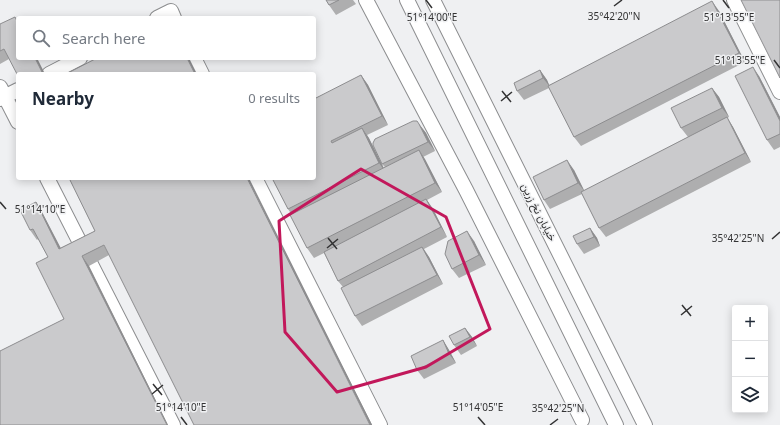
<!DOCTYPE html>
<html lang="en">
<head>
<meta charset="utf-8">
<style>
	:root { --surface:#fff; --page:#f6f6f7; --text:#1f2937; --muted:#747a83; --line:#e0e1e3 }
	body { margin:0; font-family:"Noto Sans",Vazirmatn,sans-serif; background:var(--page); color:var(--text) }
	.controls { position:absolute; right:12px; bottom:12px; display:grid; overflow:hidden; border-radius:4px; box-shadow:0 2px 10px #0003 }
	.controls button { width:36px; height:36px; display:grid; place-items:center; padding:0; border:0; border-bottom:1px solid var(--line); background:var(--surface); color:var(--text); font:20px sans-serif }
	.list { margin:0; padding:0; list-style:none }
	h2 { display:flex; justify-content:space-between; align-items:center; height:52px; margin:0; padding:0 16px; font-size:17px }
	h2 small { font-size:13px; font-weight:400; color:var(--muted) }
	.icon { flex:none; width:22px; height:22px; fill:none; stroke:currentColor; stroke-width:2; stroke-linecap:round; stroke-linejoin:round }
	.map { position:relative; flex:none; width:780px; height:425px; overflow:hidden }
	.search { position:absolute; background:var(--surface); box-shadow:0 2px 10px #0003; left:16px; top:16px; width:300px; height:44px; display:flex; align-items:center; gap:10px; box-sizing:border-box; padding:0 14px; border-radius:4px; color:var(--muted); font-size:15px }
	.panel { position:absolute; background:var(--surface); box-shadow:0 2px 10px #0003; left:16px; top:72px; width:300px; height:108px; border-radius:4px }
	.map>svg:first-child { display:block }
</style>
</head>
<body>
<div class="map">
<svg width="780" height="425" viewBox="0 0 780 425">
	<rect width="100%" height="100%" fill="#eff0f2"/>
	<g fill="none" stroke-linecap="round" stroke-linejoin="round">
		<defs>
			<path id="minor" d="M366,0L466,190L582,420
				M407,0L616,425
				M433,0L645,425
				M734,0L780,92
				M157,18L171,11L174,18
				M194,58L202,74
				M49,74L80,58
				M0,87L18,122
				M0,99L18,90
				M47,178L173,425
				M255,178L380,425"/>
		</defs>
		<!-- minor casing -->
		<use href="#minor" stroke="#8c8d8f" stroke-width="16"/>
		<!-- minor -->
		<use href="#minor" stroke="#fff" stroke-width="14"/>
	</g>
	<!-- wall -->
	<path fill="#aeaeaf" d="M326,0H353L356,4L336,15L329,5Z
		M719,11L745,62L581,146L574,137L549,88L524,100L517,91L540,70L547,80L549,85Z
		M0,24L9,59L0,64Z
		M361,75L368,85L388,125L367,135L384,168L385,167L382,164L419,124L426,133L435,151L423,157L442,192L427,200L433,209L447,237L424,249L429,257L443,284L362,326L355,316L343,287L338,281L324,253L314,258L307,248L292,215L288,209L272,178H314Z
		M759,76L780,117V147L774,150L767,140Z
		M712,88L719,97L729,117L727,118L733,127L751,162L606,237L599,228L582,194L550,209L544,200L574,170L584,191L688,137L681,128Z
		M69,178L109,255L89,266L168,425H0L64,319L48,257L38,239L37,240L30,230L36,202L42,212L60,248L95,231Z
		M590,228L597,238L600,246L584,254L577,244Z
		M474,241L486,265L459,278L452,269Z
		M465,328L472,337L477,346L461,355L454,345Z
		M443,340L449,350L456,363L424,379L417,370Z"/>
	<!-- shaded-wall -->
	<path fill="#8d8d8f" d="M712,1L719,11L745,62L739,53Z
		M35,58H37L45,74H43Z
		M187,58H189L197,74H195Z
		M753,67L759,76L780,117V121Z
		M540,70L547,80L550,87L543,78Z
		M361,75L368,85L388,125L382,116Z
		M712,88L719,97L729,117L722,108Z
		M727,117L733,127L751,162L745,153Z
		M419,124L426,133L435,151L428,142Z
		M362,128L369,138L386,173L379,163Z
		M419,150L425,159L442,192L435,183Z
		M567,160L574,170L585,192L578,183Z
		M247,178H249L372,425H370Z
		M426,199L433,209L447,237L441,227Z
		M36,202L42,212L66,258L59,249Z
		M590,228L597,238L600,246L594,237Z
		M467,231L474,241L486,265L479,255Z
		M422,247L429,257L443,284L437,275Z
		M82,256L89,266L168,425H167Z
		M465,328L472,337L477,346L470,337Z
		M443,340L449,350L456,363L449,354Z"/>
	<!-- building -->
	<path fill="#cacacc" stroke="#8d8d8f" d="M326,0H339L329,5Z
		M741,0H780V78Z
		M712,1L739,53L574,137L548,86Z
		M15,17L18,23V58H35L43,74H18V76L4,49L0,51V24Z
		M97,58H187L195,74H66Z
		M753,67L780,121V134L767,140L735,76Z
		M540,70L543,78L517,91L514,83Z
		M361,75L382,116L331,141L332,143L362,128L379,163L288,209L272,178H314V99Z
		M712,88L722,108L681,128L671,108Z
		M727,117L745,153L599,228L581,192Z
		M413,121H417L419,124L428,142L382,164L373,145V143L375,139Z
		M419,150L435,183L307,248L290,215Z
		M567,160L578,183L544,200L533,177Z
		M69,178H247L370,425H194L104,245L82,256L167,425H0V351L64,319L36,263L48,257L33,229L30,230L20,210L36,202L59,249L95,231Z
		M426,199L441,227L338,281L324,252Z
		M590,228L594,237L577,244L573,236Z
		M467,231L479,255L452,269L445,254L448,241Z
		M422,247L437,275L355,316L341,288Z
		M465,328L470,337L454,345L449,336Z
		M443,340L449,354L417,370L411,356Z"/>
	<!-- marked area -->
	<path fill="none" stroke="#c2185b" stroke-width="3" stroke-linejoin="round" d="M361,169L446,217L490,329L426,367L337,392L285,332L279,221Z"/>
	<!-- ticks -->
	<path fill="none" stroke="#333334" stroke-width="1.5" d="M426,0L432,8M723,0L729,8M614,6L622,0M774,60L780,68M502,91L511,102M501,101L512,92M0,202L6,209M328,238L337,249M772,239L780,232M327,248L338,239M682,305L691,316M681,315L692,306M153,384L162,395M152,394L163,385M181,417L187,425M478,417L485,425M550,425L558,419"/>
	<g text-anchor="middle" stroke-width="3" stroke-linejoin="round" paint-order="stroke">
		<!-- street labels -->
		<g font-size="11" fill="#333334" stroke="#eff0f2">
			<text transform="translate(539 212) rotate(63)" y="4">خیابان نخ زرین</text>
		</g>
	</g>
	<g font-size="10" text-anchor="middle" fill="#333334" stroke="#eff0f2" stroke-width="3" stroke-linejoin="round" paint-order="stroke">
		<text x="614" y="20">35°42'20"N</text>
		<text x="432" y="21">51°14'00"E</text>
		<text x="729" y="21">51°13'55"E</text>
		<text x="740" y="64">51°13'55"E</text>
		<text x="40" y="213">51°14'10"E</text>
		<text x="738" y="242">35°42'25"N</text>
		<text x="181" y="411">51°14'10"E</text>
		<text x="478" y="411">51°14'05"E</text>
		<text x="558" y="412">35°42'25"N</text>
	</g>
</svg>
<div class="controls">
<button>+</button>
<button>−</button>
<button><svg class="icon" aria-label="layers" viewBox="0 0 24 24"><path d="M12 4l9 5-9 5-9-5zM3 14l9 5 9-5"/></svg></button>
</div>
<div class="search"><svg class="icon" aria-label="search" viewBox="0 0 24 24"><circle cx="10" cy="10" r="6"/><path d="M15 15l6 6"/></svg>Search here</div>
<section class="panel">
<h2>Nearby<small>0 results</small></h2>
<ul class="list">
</ul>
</section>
</div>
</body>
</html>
